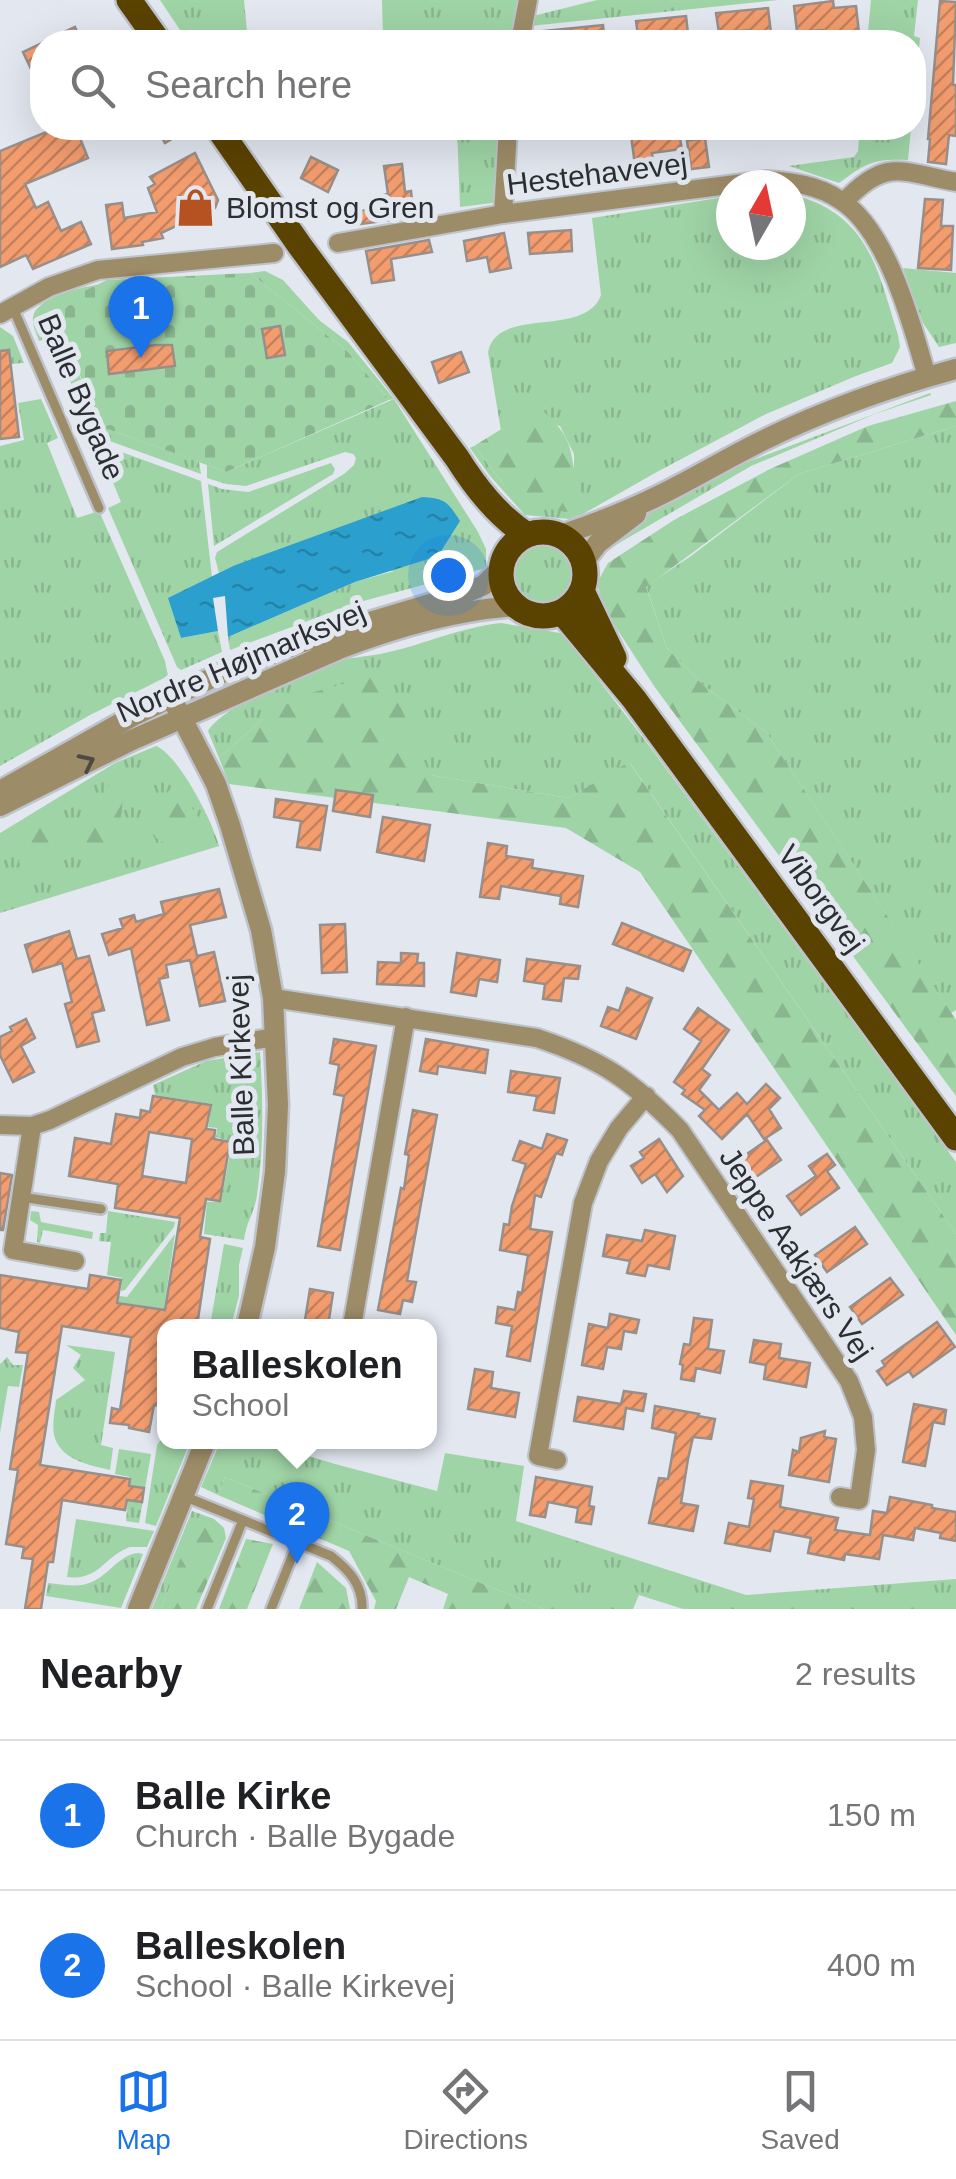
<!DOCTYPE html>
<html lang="en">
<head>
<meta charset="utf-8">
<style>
	:root { --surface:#fff; --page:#f2f2f2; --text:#202124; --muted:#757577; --line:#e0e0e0; --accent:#1a73e8 }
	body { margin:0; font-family:Arial,sans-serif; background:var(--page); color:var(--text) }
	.compass { position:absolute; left:716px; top:170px; width:90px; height:90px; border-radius:50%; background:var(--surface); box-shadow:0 10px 40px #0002; rotate:9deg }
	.you { position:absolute; left:448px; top:575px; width:35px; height:35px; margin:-25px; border:8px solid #fff; border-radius:50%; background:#1a73e8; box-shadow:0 0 0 15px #1a73e833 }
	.badge { display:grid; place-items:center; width:65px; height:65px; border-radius:50%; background:var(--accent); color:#fff; font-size:32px; font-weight:700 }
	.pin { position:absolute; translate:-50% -82px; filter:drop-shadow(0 2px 5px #0008) }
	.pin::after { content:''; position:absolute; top:52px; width:35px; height:30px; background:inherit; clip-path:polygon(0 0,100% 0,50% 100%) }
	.popup { position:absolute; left:157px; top:1319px; width:280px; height:130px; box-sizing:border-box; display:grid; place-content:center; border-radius:20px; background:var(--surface); filter:drop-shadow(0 2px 8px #0005); font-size:32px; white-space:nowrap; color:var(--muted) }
	.popup b { font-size:38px; color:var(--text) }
	.popup::after { content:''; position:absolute; left:50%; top:100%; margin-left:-20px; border:20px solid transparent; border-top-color:var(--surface) }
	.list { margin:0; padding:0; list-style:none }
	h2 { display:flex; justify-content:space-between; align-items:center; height:130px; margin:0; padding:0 40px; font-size:42px }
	h2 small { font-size:32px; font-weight:400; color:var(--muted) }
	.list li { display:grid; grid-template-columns:65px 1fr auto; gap:30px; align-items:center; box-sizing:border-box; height:150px; padding:0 40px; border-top:2px solid var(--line) }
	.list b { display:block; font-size:38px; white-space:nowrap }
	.list p { margin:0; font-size:32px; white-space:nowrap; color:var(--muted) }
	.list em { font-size:32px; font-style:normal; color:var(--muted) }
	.icon { flex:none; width:55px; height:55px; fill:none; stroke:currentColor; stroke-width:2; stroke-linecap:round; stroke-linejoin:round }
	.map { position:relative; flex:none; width:956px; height:1609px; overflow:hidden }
	.search { position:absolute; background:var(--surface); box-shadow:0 10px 40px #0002; left:30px; right:30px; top:30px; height:110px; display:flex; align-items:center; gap:25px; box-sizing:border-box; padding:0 35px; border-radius:40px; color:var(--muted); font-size:38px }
	.sheet { height:430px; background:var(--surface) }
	nav { display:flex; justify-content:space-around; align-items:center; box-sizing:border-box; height:140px; border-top:2px solid var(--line); background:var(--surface); font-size:28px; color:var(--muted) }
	nav a { display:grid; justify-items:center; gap:5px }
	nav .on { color:var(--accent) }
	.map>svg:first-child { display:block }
</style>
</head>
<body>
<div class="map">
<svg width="956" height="1609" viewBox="0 0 956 1609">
	<defs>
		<pattern id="grass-tufts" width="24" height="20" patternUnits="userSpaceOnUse" patternTransform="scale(2.5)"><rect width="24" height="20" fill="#9fd4a6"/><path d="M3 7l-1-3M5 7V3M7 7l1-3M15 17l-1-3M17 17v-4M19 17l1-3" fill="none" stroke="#89b68f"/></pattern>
		<pattern id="forest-firs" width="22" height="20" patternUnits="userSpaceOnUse" patternTransform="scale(2.5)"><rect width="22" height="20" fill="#9fd4a6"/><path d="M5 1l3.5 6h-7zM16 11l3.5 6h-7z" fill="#89b68f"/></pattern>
		<pattern id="cemetery-stones" width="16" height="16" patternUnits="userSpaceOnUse" patternTransform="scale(2.5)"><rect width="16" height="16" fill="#9fd4a6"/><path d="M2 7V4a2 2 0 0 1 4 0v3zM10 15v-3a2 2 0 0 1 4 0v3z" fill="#89b68f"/></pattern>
		<pattern id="water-ripples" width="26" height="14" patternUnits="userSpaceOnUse" patternTransform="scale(2.5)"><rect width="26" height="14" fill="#2ba0ce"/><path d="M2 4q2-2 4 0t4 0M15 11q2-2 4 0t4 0" fill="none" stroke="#2583a8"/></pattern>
		<pattern id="building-hatch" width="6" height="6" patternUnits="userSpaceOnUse" patternTransform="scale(2.5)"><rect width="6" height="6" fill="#f39d6f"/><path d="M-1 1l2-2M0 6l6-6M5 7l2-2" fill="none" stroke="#c5805c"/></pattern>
	</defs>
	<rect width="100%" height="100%" fill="#e2e7f0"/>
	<!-- grass -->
	<path fill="url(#grass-tufts)" d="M160,0H244L248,42H188Z
		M382,0H522L513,42H314L383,38Z
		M597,0H778L530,26L533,16Z
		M871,0H918L914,36L920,38L914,106V42H867Z
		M457,128H499L495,200L492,203L460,207Z
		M860,128H911L908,160C872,159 867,163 839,183L789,166L854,157L858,151Z
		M791,194C869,214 877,268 898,335L900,347L892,363L856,376L766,414L655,473L583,514L569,519L525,515L490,476L470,448L474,446L505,486L595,501L579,491L574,474V454L560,426L521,417L501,431L488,352C498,305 585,339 601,295L592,218L731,196V245H791Z
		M903,268L956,273V343L939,347L923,323Z
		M97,285L84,291L64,338L82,382L72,386L52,337L39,341C37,334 32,326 33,317C36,298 80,287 97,285Z
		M0,327L13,336L24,363L10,364L0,368Z
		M930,393L931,395L875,414L751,466L602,553L626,527L675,498L737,466Z
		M89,397L102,427L199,462L201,474L93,435L78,400Z
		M41,399L58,438L47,443L77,518L99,511L165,661L168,676L90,715L0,766V446L24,440L18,403Z
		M394,399L478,532L486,549V568L356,603L230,650L228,637L355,582L394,571L233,566L219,573L215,558L217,552L344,474L354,465L356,458L353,454L345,452L246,486L226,484L207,478V465L226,472Z
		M956,426V1010L951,1013L766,732L704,686L667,648L646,586L691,556L799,474Z
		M98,446H105L201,481L212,577L169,598L181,638L218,631L222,652L181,670L177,667L108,508L121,502Z
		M331,463L335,469L333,474L214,546L208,484L222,489L248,492Z
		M511 574a32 32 0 1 1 64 0a32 32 0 1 1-64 0Z
		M501,623L560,633L571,644L650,747L956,1162V1234L630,763L569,798L430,775L263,719L219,758L208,731C221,708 301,671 328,663C348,657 369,657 389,652C428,643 458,628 501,623Z
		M156,746C178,754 213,822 219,846L0,913V833L115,763Z
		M260,1052C263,1100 264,1147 257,1195C255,1211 246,1223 244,1240L204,1234L207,1202H221L232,1142L216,1137L217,1128L208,1127L212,1104L155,1095L153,1085L206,1061Z
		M31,1211L39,1212L41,1222L93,1232L92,1239L43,1230L40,1243L37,1242L38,1225L30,1220Z
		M108,1211L175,1222L174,1227L125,1290L121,1291L122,1278L107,1275L111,1242L99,1241L100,1233H106Z
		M175,1234L164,1309L78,1296V1290L127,1297Z
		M224,1244L243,1248L239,1265V1296L231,1326H210Z
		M66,1345L115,1352L101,1445L113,1448L110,1470C89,1465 60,1460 54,1435C52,1425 55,1410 56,1400L85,1380L73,1368L81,1355Z
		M7,1357L13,1365H23L19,1387L8,1386L0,1433V1364Z
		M164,1435V1442H190L156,1526L145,1523L157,1445Z
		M220,1442H262L335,1464L437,1491L445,1453L524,1466L516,1521L746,1595L956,1579V1609H683L639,1595L633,1609H544L225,1477L218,1495L201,1487Z
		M119,1449L151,1454L139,1523L126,1521L130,1477L115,1474Z
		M192,1511L214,1519H200L191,1533L161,1609H152Z
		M76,1519L154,1531L147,1547C146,1547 131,1547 130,1547C104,1556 100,1581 67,1577Z
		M138,1553L143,1554L121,1608L46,1596L48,1583C61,1584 76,1588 89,1583C108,1577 118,1555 138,1553Z"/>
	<!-- forest -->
	<path fill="url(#forest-firs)" d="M265,271L283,280L319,320L348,342L394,399L389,400L348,352L250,273Z
		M956,401V426L799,474L646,587L667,648L704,686L766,732L956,1020V1096L654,686L604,609L597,583L608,563L674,520L770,469L868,426Z
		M543,411C577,441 568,452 579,490L596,501L566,512L522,504L505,486L474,446L521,417Z
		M386,672L430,775L569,798L629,762L956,1234V1335L640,872L566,828L229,784L219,758L263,719L300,696Z
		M112,781L122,782C125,809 119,849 94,865L83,855C83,822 94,808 112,781Z
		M179,789L199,818L184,840L169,846L153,836L168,791Z
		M43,818L54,822L50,860L42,877L29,880L19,862L28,833Z
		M225,1477L544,1609H443L448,1594L409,1577L396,1609H374L376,1601L349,1551L218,1495Z
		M200,1519H214L224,1528L226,1538L196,1609H161L190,1533Z
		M246,1539L273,1544L247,1609H219Z
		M317,1562L346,1588L350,1609H299Z"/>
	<!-- cemetery -->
	<path fill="url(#cemetery-stones)" d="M250,273L348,352L389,400L226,472L102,427L64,338L63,311L84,291L107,280Z"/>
	<!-- water -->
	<path fill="url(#water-ripples)" d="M422,497C445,498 448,502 460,521L438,556L355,582L228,637L225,596L213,598L218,631L181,638L168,598L233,566Z"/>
	<!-- building -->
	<path fill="url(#building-hatch)" stroke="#988f8a" stroke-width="2.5" fill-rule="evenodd" d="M833,1L834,8L856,6L860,42H825L823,30L797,32L794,6Z
		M940,1L956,2L953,85H956V136L949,135L946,164L928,162L930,139H928Z
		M768,8L772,42H752L750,30L719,33L716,13Z
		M686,16L689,42H660V41L639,42L636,21Z
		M603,25L605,42H533L535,32Z
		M75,27L82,42H43Z
		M42,43V64L31,69L23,52Z
		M56,128H76L88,158L25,184L36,208L48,202L61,231L81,222L91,244L33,269L26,255L0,267V151Z
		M156,128H190L165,143Z
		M630,128H678L682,149L652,153L653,163L635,165Z
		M705,138L709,167L691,169L687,141Z
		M195,153L218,200L215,208L161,233L163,238L142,242L143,245L112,249L106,205L122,203L124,218L157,212L148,188L155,184L150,177Z
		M311,157L338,170L328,192L301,178Z
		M402,164L405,192L411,191L414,217L360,224L359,211L385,207L383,195L388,194L384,166Z
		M925,199L943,200L941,226H953L951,270L918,268Z
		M571,230L572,251L530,254L528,233Z
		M504,233L511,268L490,272L487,257L467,261L464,241Z
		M429,240L432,252L391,259L394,280L372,283L366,251Z
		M280,326L285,355L267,358L262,329Z
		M156,345H172L175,366L109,374L107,351Z
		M9,350L19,437L0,439V351Z
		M461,352L469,372L439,383L432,362Z
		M336,790L373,795L370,817L333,811Z
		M276,799L327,806L320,850L297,847L301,821L274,817Z
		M383,817L430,825L424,861L377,852Z
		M488,843L507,846L506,856L533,860L532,868L583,876L578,907L560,904L561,896L501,886L499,899L480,897Z
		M219,889L226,917L190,925L197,956L214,952L225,1001L200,1006L190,960L166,965L168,977L159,979L169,1020L147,1025L131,948L109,955L102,934L123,928L120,919L134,915L136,922L164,914L161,902Z
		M622,923L691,951L683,971L613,944Z
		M345,924L347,972L322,973L320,925Z
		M69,931L77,959L89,956L104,1010L92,1013L99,1041L77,1047L65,1004L72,1002L62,963L33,972L25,945Z
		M401,953L418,954L417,963H424V986L377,984L378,962L401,963Z
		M457,953L500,960L497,982L479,979L476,996L451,992Z
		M527,959L580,966L578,979L564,978L561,1001L543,999L545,984L524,981Z
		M627,988L652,998L636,1039L601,1026L608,1007L619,1011Z
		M698,1008L729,1030L702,1069L710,1075L699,1090L719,1110L737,1093L747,1104L766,1084L780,1098L769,1109L781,1128L764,1139L747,1114L722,1139L699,1116L705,1110L682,1094L685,1090L674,1082L701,1041L684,1029Z
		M26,1019L35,1038L21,1046L34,1072L13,1082L0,1055V1037L12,1031L10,1027Z
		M334,1039L376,1046L340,1250L318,1246L344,1096L334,1094L339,1065L330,1063Z
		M426,1039L488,1050L485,1073L438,1066L437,1074L420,1071Z
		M511,1071L560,1078L554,1113L534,1110L537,1096L508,1092Z
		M153,1096L211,1105L206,1129L215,1130L214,1139L230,1142L220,1201L206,1199L200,1237L210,1239L197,1326H164V1398L160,1397L159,1406L154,1405L149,1432L129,1428V1425L110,1423L112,1408L120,1410L131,1337L62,1326L40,1465L130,1479L129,1486L144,1488L142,1502L127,1500L125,1510L62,1500L53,1562H48L41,1609H25L33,1559L22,1558L24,1547L6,1544L18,1470L10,1469L28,1353L16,1352L19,1332L0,1328V1275L88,1289L90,1275L121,1280L117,1303L165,1310L180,1218L115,1208L118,1184L69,1176L75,1138L111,1144L116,1114L140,1118L141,1110L150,1112ZM149,1132L192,1139L186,1183L142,1176Z
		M413,1110L437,1115L407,1281L416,1282L412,1302L403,1300L400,1314L378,1310L401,1188L404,1189L409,1155L405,1154Z
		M547,1134L567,1140L562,1155L556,1153L541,1197L535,1195L530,1229L552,1232L530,1361L507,1356L512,1326L496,1323L498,1307L515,1310L518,1292L522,1293L528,1255L500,1250L504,1224L509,1225L512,1206L526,1164L513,1160L520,1141L542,1149Z
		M659,1139L683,1176L667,1192L655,1174L642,1183L631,1166L644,1158L640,1152Z
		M767,1140L781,1160L747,1183L734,1163Z
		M827,1154L835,1165L827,1171L839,1188L801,1215L787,1196L816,1176L809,1166Z
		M0,1173L12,1175L3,1230H0Z
		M855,1227L867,1244L827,1272L815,1255Z
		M645,1230L675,1236L669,1269L648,1265L645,1276L627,1273L630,1261L603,1256L607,1235L642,1241Z
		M890,1278L903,1295L862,1324L850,1307Z
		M310,1289L333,1293L328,1326H304Z
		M610,1314L639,1320L636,1333L624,1331L621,1349L607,1347L603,1369L582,1365L589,1324L608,1328Z
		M694,1318L712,1320L708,1349L724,1351L720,1373L696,1368L694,1381L681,1379L683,1365L680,1364L684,1344L690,1345Z
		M937,1322L955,1347L913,1377L909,1371L887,1385L877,1371L885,1366L882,1361Z
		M754,1340L781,1344L779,1358L810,1363L806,1387L764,1379L766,1365L750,1362Z
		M475,1369L493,1372L491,1388L519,1393L515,1417L468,1409Z
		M624,1391L646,1394L643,1411L626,1408L623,1429L574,1421L578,1397L621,1404Z
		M914,1404L946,1410L944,1424L933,1422L925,1466L903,1462Z
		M655,1406L699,1414L698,1416L715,1419L711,1439L693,1437L688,1459L681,1503L698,1506L693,1531L649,1523L659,1478L668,1479L676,1433L652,1428Z
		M825,1431L824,1437L836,1439L829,1482L789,1475L793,1450L799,1452L801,1438Z
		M536,1477L592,1487L589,1506L594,1507L591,1524L576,1522L578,1508L548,1502L545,1517L530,1515Z
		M751,1481L783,1486L780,1507L838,1518L835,1530L870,1535L873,1511L887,1513L890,1497L932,1505V1508L956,1512V1541L940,1538L941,1533L915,1528L913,1540L883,1535L879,1559L845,1554L844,1560L808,1553L811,1538L774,1531L770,1551L725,1543L729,1523L749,1527L754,1499L748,1498Z"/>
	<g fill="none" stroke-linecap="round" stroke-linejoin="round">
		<defs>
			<path id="service" d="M13,308L99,508
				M21,1197L101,1209
				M186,1497L331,1556C349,1570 363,1585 362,1609
				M207,1609L243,1520
				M271,1609L298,1542"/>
			<path id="minor" d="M520,42L528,0
				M844,202C886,157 901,172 956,182
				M503,214L508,128
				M338,243L503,214L767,180C793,182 818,185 840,200C888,230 912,325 927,377
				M0,314L49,287L98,270L274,253
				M273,998L537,1038C603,1060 632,1081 680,1130L849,1381L863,1417L866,1450L859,1500L840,1497
				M0,1125L32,1126L50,1120L182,1057L215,1047L275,1037
				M32,1126L13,1250L75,1261
				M352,1326L406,1017
				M557,1460L538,1456L583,1203L599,1161L619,1128L646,1096"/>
			<path id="tertiary" d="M561,535C594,524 628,511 660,495C695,478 727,458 762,441C823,411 890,387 956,369
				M584,561L598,543L636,514
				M171,697L216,784L230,825L261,930L273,998L278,1105L275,1172L265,1247L247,1326
				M0,791L133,716L226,671L303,642L463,594L484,585L501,568
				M0,806L132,740L339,649C396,627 455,610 516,606
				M138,1609L205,1442"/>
			<path id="primary" d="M129,0L159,42
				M218,128L300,246L457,458C476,488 497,515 527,535
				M501 574a42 42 0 1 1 84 0a42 42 0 1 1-84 0Z
				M582,591L614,658
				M562,612L634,699L956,1138"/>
		</defs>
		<!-- service casing -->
		<use href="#service" stroke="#bec2ca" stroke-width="14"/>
		<!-- minor casing -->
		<use href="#minor" stroke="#bec2ca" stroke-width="22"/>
		<!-- tertiary casing -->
		<use href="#tertiary" stroke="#bec2ca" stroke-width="25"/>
		<!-- primary casing -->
		<use href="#primary" stroke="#bec2ca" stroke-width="30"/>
		<!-- service -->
		<use href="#service" stroke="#9d8c68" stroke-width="9"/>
		<!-- minor -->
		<use href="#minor" stroke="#9d8c68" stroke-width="18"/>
		<!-- tertiary -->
		<use href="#tertiary" stroke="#9d8c68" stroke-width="20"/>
		<!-- primary -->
		<use href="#primary" stroke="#5a4200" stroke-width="25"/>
	</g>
	<!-- one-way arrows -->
	<defs><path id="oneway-chevron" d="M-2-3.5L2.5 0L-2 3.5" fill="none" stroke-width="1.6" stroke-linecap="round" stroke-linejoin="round" transform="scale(2.5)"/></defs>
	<use stroke="#4e4a42" href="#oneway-chevron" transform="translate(87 762) rotate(-26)"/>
	<!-- icons -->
	<defs>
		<symbol id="shop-bare" viewBox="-9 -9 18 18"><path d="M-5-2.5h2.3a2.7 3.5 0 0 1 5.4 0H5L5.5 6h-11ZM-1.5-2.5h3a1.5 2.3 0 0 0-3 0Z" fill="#b65121" stroke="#e2e7f0" stroke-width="2.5" paint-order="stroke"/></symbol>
	</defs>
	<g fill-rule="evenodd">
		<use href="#shop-bare" x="168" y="180" width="55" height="55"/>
	</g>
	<g text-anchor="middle" stroke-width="10" stroke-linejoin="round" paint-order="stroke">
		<!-- street labels -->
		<g font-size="30" fill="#2c2e31" stroke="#e2e7f0">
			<text transform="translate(597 174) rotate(-7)" y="10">Hestehavevej</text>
			<text transform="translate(81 397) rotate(67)" y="10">Balle Bygade</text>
			<text transform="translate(241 662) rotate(-23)" y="10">Nordre Højmarksvej</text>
			<text transform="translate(821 899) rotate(54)" y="10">Viborgvej</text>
			<text transform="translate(241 1065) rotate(-92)" y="10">Balle Kirkevej</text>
			<text transform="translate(796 1254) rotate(56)" y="10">Jeppe Aakjærs Vej</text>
		</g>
		<!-- poi labels -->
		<g font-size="30" fill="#2c2e31" stroke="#e2e7f0" text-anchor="start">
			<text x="226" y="218">Blomst og Gren</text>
		</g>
	</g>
</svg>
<svg class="compass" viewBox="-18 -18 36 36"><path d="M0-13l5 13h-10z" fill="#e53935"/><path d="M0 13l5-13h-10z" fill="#757577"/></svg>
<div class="you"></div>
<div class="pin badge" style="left:141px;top:358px">1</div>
<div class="pin badge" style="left:297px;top:1564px">2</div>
<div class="popup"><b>Balleskolen</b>School</div>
<div class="search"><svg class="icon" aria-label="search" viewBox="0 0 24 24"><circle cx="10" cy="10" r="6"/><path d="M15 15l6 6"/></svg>Search here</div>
</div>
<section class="sheet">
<h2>Nearby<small>2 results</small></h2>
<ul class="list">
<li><span class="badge">1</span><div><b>Balle Kirke</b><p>Church · Balle Bygade</p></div><em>150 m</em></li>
<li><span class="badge">2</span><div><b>Balleskolen</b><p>School · Balle Kirkevej</p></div><em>400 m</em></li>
</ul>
</section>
<nav>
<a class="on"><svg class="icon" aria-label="map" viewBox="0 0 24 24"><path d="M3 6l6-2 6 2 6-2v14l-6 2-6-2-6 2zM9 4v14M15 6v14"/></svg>Map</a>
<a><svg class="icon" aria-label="directions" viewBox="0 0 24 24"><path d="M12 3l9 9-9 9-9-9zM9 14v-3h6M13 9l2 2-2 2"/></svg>Directions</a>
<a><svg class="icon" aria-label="saved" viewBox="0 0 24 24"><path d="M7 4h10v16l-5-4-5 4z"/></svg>Saved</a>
</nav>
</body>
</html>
